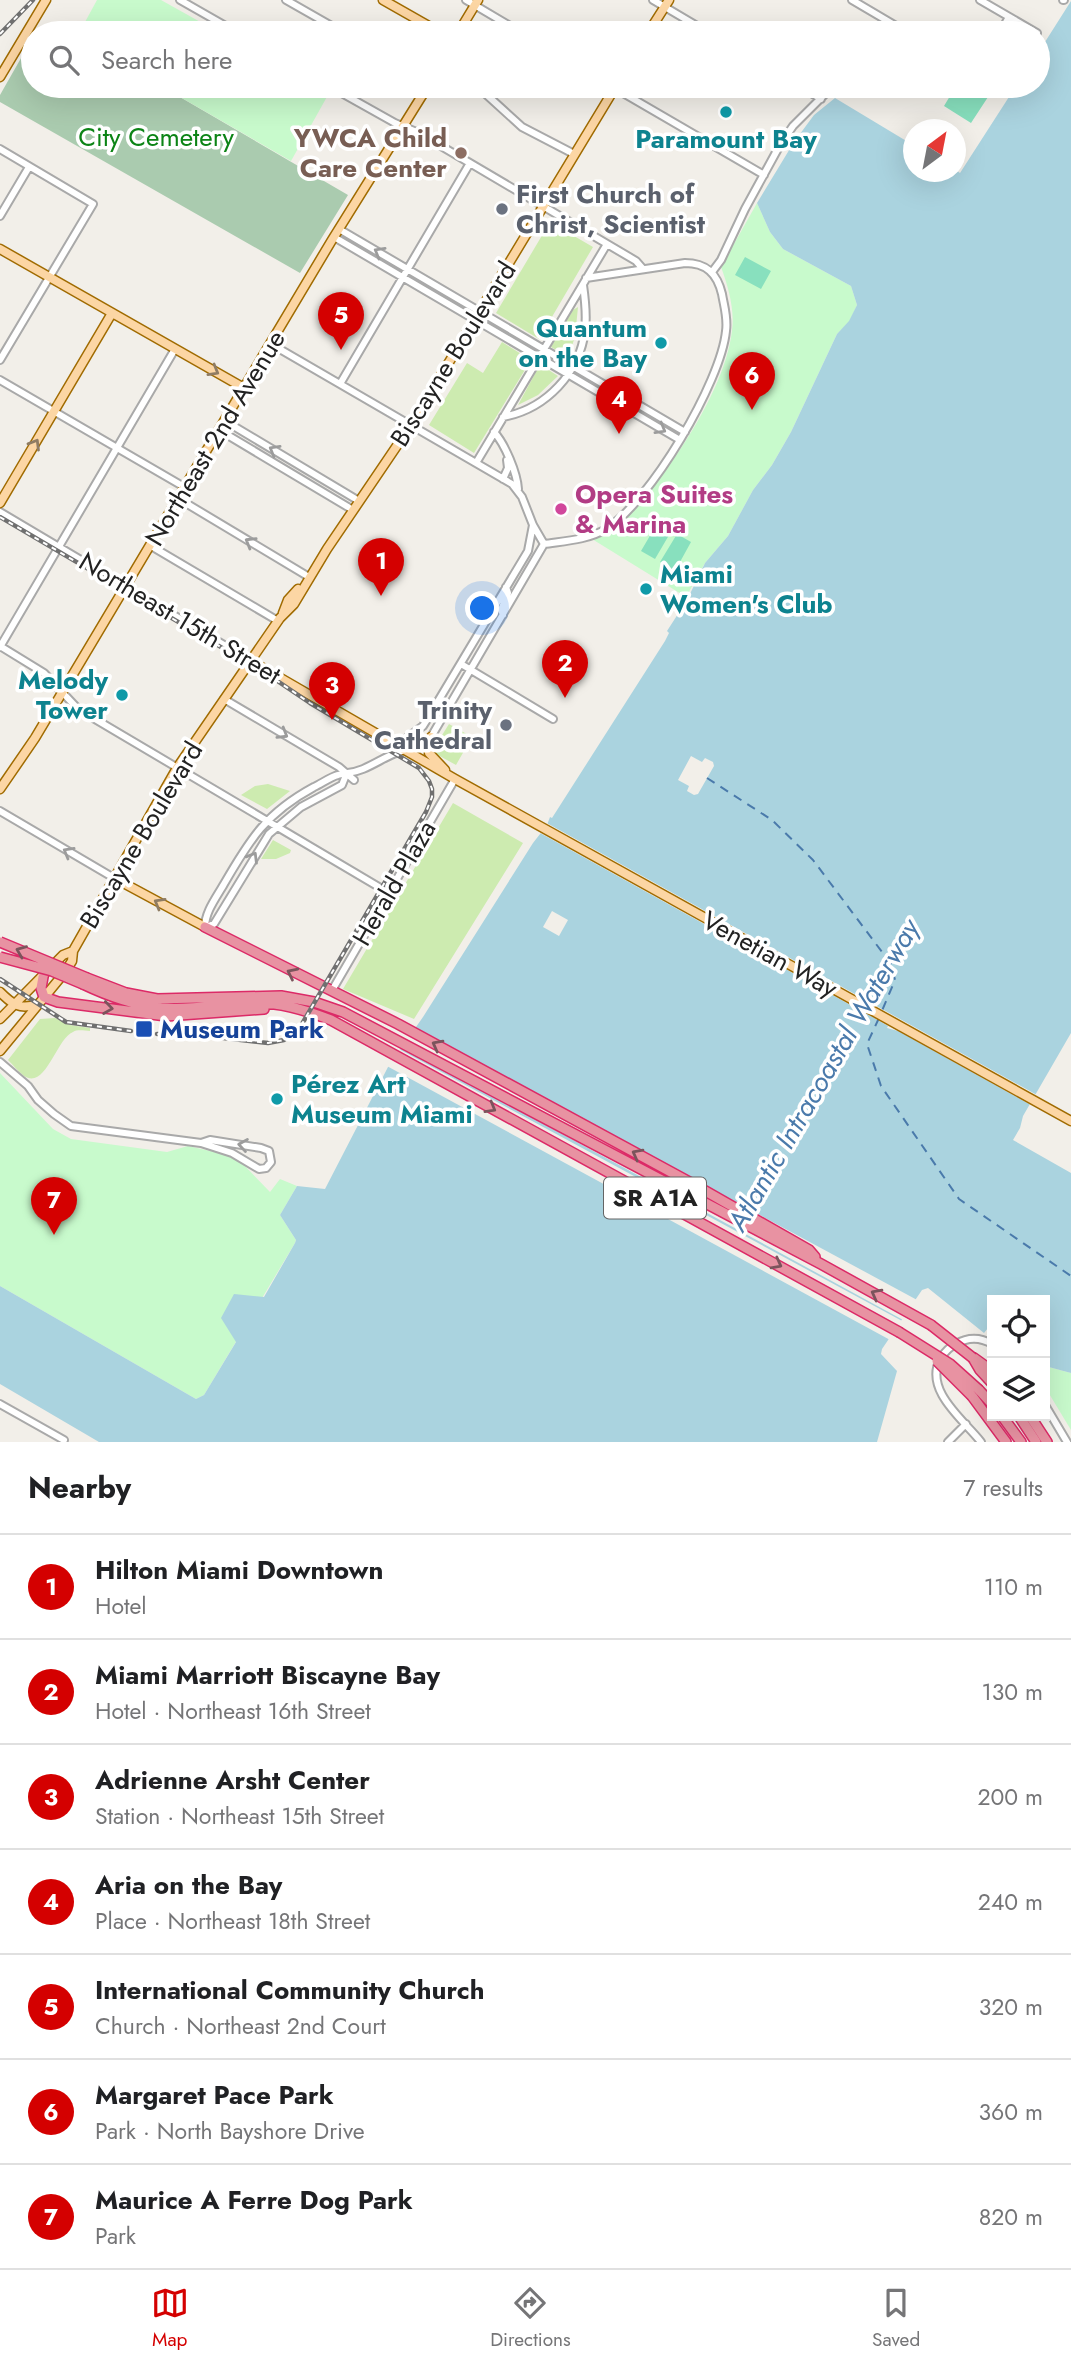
<!DOCTYPE html>
<html lang="en">
<head>
<meta charset="utf-8">
<style>
	:root { --surface:#fff; --page:#f2f2f2; --text:#202124; --muted:#757577; --line:#e0e0e0; --accent:#d40000 }
	body { margin:0; font-family:Jost,sans-serif; background:var(--page); color:var(--text) }
	.controls { position:absolute; right:21px; bottom:21px; display:grid; overflow:hidden; border-radius:0px; box-shadow:0 7px 28px #0002 }
	.controls button { width:63px; height:63px; display:grid; place-items:center; padding:0; border:0; border-bottom:2px solid var(--line); background:var(--surface); color:var(--text); font:35px sans-serif }
	.compass { position:absolute; left:903px; top:119px; width:63px; height:63px; border-radius:50%; background:var(--surface); box-shadow:0 7px 28px #0002; rotate:32deg }
	.you { position:absolute; left:483px; top:609px; width:24px; height:24px; margin:-18px; border:5px solid #fff; border-radius:50%; background:#1a73e8; box-shadow:0 0 0 10px #1a73e833 }
	.badge { display:grid; place-items:center; width:46px; height:46px; border-radius:50%; background:var(--accent); color:#fff; font-size:23px; font-weight:700 }
	.pin { position:absolute; translate:-50% -58px; filter:drop-shadow(0 2px 4px #0008) }
	.pin::after { content:''; position:absolute; top:37px; width:24px; height:21px; background:inherit; clip-path:polygon(0 0,100% 0,50% 100%) }
	.list { margin:0; padding:0; list-style:none }
	h2 { display:flex; justify-content:space-between; align-items:center; height:91px; margin:0; padding:0 28px; font-size:30px }
	h2 small { font-size:23px; font-weight:400; color:var(--muted) }
	.list li { display:grid; grid-template-columns:46px 1fr auto; gap:21px; align-items:center; box-sizing:border-box; height:105px; padding:0 28px; border-top:2px solid var(--line) }
	.list b { display:block; font-size:26px; white-space:nowrap }
	.list p { margin:0; font-size:23px; white-space:nowrap; color:var(--muted) }
	.list em { font-size:23px; font-style:normal; color:var(--muted) }
	.icon { flex:none; width:38px; height:38px; fill:none; stroke:currentColor; stroke-width:2; stroke-linecap:round; stroke-linejoin:round }
	.map { position:relative; flex:none; width:1071px; height:1442px; overflow:hidden }
	.search { position:absolute; background:var(--surface); box-shadow:0 7px 28px #0002; left:21px; right:21px; top:21px; height:77px; display:flex; align-items:center; gap:18px; box-sizing:border-box; padding:0 24px; border-radius:38px; color:var(--muted); font-size:26px }
	.sheet { height:826px; background:var(--surface) }
	nav { display:flex; justify-content:space-around; align-items:center; box-sizing:border-box; height:98px; border-top:2px solid var(--line); background:var(--surface); font-size:19px; color:var(--muted) }
	nav a { display:grid; justify-items:center; gap:4px }
	nav .on { color:var(--accent) }
	.map>svg:first-child { display:block }
</style>
</head>
<body>
<div class="map">
<svg width="1071" height="1442" viewBox="0 0 1071 1442">
	<rect width="100%" height="100%" fill="#f2efe9"/>
	<!-- grass -->
	<path fill="#cdebb0" d="M550,222L593,247L539,339L496,313Z
		M578,307L575,337L568,357L551,347L573,310Z
		M502,342L531,360L474,453L429,425L467,363L483,373Z
		M544,367L558,376L538,395L518,405L537,370Z
		M449,724L472,737L456,765L436,754L434,748Z
		M268,784L290,791L267,809L241,795L255,786Z
		M453,803L523,843L414,1019L343,989Z
		M273,840L291,850L290,853L276,859H261Z
		M55,1018L70,1025L90,1028V1031C84,1031 78,1029 73,1032C56,1039 46,1090 24,1076C19,1072 13,1065 8,1060L40,1019Z"/>
	<!-- cemetery -->
	<path fill="#aacbaf" d="M33,37V86H161L348,195L300,273L0,102V95Z"/>
	<!-- park -->
	<path fill="#c8facc" d="M97,0H161L220,33H79Z
		M161,86H312L328,95L291,161Z
		M757,203L770,232L783,249L851,286L857,305L850,321L837,334L791,432L772,465L753,490L728,536L705,563L686,597L592,539C600,535 610,532 617,528C626,521 635,509 642,500C678,458 726,386 732,330C735,310 728,286 721,267Z
		M0,1073L53,1129L71,1139L167,1152L188,1146L228,1155L244,1165L270,1192L280,1179L297,1186L280,1215L296,1240L295,1243L204,1395L196,1399L0,1286Z
		M1045,1366L1071,1373V1430L1045,1387Z"/>
	<!-- pitch -->
	<path fill="#88e0be" d="M956,86H970L988,97L971,123L944,106Z
		M745,257L771,271L761,289L735,275Z
		M658,522L672,530L655,559L641,551Z
		M677,534L691,542L675,571L660,562Z"/>
	<!-- water -->
	<path fill="#aad3df" d="M1071,1V1033L1023,1116L1020,1128L1013,1140L1071,1173V1373L1045,1366V1300H992V1331L988,1328L984,1333L928,1288L922,1290L882,1349L881,1354L897,1371L877,1442H99L0,1384V1286L196,1399L204,1395L236,1342L221,1318L234,1294L264,1297L295,1243L296,1240L280,1215L297,1186L325,1189L388,1067L423,1017L533,843L547,825L550,817L552,818L665,641L669,633L667,631L687,600L705,563L728,536L753,490L772,465L791,432L837,334L849,321L857,305L851,286L783,249L770,232L757,203L794,142L814,115L835,98L913,145L914,172L956,170L960,173L1016,86H1038V53Z"/>
	<!-- pier -->
	<path fill="#f2efe9" d="M691,756L702,762L705,758L713,762L714,766L698,794L694,795L687,791L689,786L678,780Z
		M545,822L1037,1095L1031,1105L898,1031L887,1028L888,1026L864,1012L861,1017L854,1013L856,1009L854,1007L540,833Z
		M552,911L568,920L559,936L543,927Z
		M412,1027L919,1301L905,1321L399,1045Z
		M397,1048L904,1322L892,1341L385,1065Z"/>
	<g fill="none" stroke-linecap="round" stroke-linejoin="round">
		<!-- ferry -->
		<path stroke="#4a7aab" stroke-width="2" stroke-dasharray="9 7" stroke-linecap="butt" d="M707,778L772,820L813,860L891,964L895,980L881,1013
			M879,1018L867,1044L881,1086L959,1199L1071,1276"/>
		<defs>
			<path id="minor" d="M180,0L238,33
				M286,0L344,33
				M466,0L522,33
				M653,0L709,33
				M852,0L908,33
				M980,0L1037,33
				M1063,0H1064
				M1000,33L1009,17
				M329,86L395,123L419,133L636,261L643,269
				M477,86L522,127L574,154
				M611,86L764,175
				M800,86L821,99
				M998,86L1006,91
				M0,149L93,204L0,360
				M0,216L29,167
				M339,229L685,432
				M334,237L680,440
				M712,272L721,260L745,209L780,145L793,126L833,86
				M271,344L512,484L522,497L533,525L544,544L431,737L417,749C397,748 382,761 363,769C351,774 347,772 338,775C330,777 321,784 314,787C266,813 250,839 224,884C216,898 205,912 205,927L214,924L269,834L301,807L342,785L346,775
				M0,380L186,488
				M340,384L470,163
				M503,417C546,409 580,373 585,330C587,315 585,299 583,285
				M225,421L359,501
				M219,430L353,510
				M494,432C505,444 517,473 518,489
				M476,463L607,244
				M503,479L508,468L507,460
				M179,499L309,577
				M0,512L251,661
				M544,544C564,541 588,540 606,529C650,502 721,382 726,331C728,318 724,306 722,294C717,273 706,263 685,263L586,278
				M151,546L278,621
				M503,615L501,610L508,593L506,587
				M0,646L44,673L78,709L389,893
				M0,647L175,349
				M461,664L553,719
				M224,699L339,767L354,780
				M403,748L404,740L423,726L428,718L528,551L533,525
				M0,811L114,878
				M334,987L455,779
				M0,1062L28,1086L38,1100L54,1114L71,1126L201,1143L232,1153L259,1169L266,1168L271,1162L269,1151L261,1148L210,1140L201,1143
				M0,1404L64,1440
				M1045,1405L1067,1442
				M948,1442L966,1424
				M981,1442C964,1420 924,1391 940,1359C944,1353 949,1347 956,1344C968,1337 980,1337 992,1344"/>
			<path id="major" d="M383,0L441,33
				M458,33L478,0
				M648,33L669,0
				M0,77L46,0
				M0,249L244,388
				M0,503L112,313
				M283,613L288,600L298,589
				M251,661L455,779L1071,1121
				M431,737L429,753L445,770
				M0,789L35,738L332,240L428,86
				M114,878L205,927
				M0,992C13,1005 20,1010 38,1004
				M0,1019L63,955L73,951
				M0,1051L65,972L72,961L73,951L177,768L280,618L294,604L327,549L411,425L616,86"/>
			<path id="highway" d="M205,927L398,1024L693,1184L809,1250L815,1257
				M43,977L41,988L44,997L58,1002L166,1016L264,1009
				M87,978L126,993L157,999L281,996L314,1002L343,1012L821,1264L931,1325
				M83,984C108,996 133,1005 161,1008C198,1011 236,1001 274,1004C294,1006 313,1013 331,1020L899,1332
				M973,1358L980,1370L992,1383
				M974,1358L992,1371
				M979,1390L992,1404
				M972,1396L1006,1442
				M1002,1416L1021,1442
				M1019,1416L1036,1442
				M1030,1416L1047,1442"/>
		</defs>
		<!-- minor casing -->
		<use href="#minor" stroke="#a9a9a9" stroke-width="10"/>
		<!-- major casing -->
		<use href="#major" stroke="#a06b00" stroke-width="11"/>
		<!-- highway casing -->
		<use href="#highway" stroke="#dc2a67" stroke-width="12"/>
		<!-- minor -->
		<use href="#minor" stroke="#fff" stroke-width="6"/>
		<!-- major -->
		<use href="#major" stroke="#fcd6a4" stroke-width="8"/>
		<!-- highway -->
		<use href="#highway" stroke="#e892a2" stroke-width="9"/>
		<defs>
			<path id="rail" d="M0,34L33,0
				M0,517L270,676L310,703L419,768L429,781L432,789V797L426,812L299,1029L284,1040L268,1043L206,1036L157,1034
				M0,979L66,1022L131,1031"/>
		</defs>
		<!-- rail casing -->
		<use href="#rail" stroke="#707070" stroke-width="4.5"/>
		<!-- rail -->
		<use href="#rail" stroke="#fff" stroke-width="2" stroke-dasharray="5" stroke-linecap="butt"/>
		<defs>
			<path id="highway-bridge" d="M0,942L87,978
				M0,957L52,971L83,984
				M931,1325L973,1358
				M899,1332L950,1364L979,1390
				M937,1361L972,1396"/>
		</defs>
		<!-- highway-bridge casing -->
		<use href="#highway-bridge" stroke="#dc2a67" stroke-width="12" stroke-linecap="butt"/>
		<!-- highway-bridge -->
		<use href="#highway-bridge" stroke="#e892a2" stroke-width="9"/>
	</g>
	<!-- one-way arrows -->
	<defs><path id="oneway-chevron" d="M-2-3.5L2.5 0L-2 3.5" fill="none" stroke-width="1.6" stroke-linecap="round" stroke-linejoin="round" transform="scale(1.75)"/></defs>
	<g stroke="#9c9c9c">
		<use href="#oneway-chevron" transform="translate(379 252) rotate(-150)"/>
		<use href="#oneway-chevron" transform="translate(661 429) rotate(30)"/>
		<use href="#oneway-chevron" transform="translate(274 450) rotate(-150)"/>
		<use href="#oneway-chevron" transform="translate(250 542) rotate(-149)"/>
		<use href="#oneway-chevron" transform="translate(283 734) rotate(31)"/>
		<use href="#oneway-chevron" transform="translate(68 852) rotate(-150)"/>
		<use href="#oneway-chevron" transform="translate(253 857) rotate(-59)"/>
		<use href="#oneway-chevron" transform="translate(243 1145) rotate(-171)"/>
	</g>
	<g stroke="#8f7c63">
		<use href="#oneway-chevron" transform="translate(214 371) rotate(30)"/>
		<use href="#oneway-chevron" transform="translate(35 444) rotate(-59)"/>
		<use href="#oneway-chevron" transform="translate(159 903) rotate(-150)"/>
	</g>
	<g stroke="#7b545c">
		<use href="#oneway-chevron" transform="translate(21 951) rotate(-158)"/>
		<use href="#oneway-chevron" transform="translate(292 973) rotate(-154)"/>
		<use href="#oneway-chevron" transform="translate(108 1008) rotate(8)"/>
		<use href="#oneway-chevron" transform="translate(437 1045) rotate(-152)"/>
		<use href="#oneway-chevron" transform="translate(491 1108) rotate(30)"/>
		<use href="#oneway-chevron" transform="translate(637 1154) rotate(-152)"/>
		<use href="#oneway-chevron" transform="translate(777 1264) rotate(28)"/>
		<use href="#oneway-chevron" transform="translate(876 1294) rotate(-152)"/>
	</g>
	<!-- markers -->
	<g fill="#0f9aa8" stroke="#fff" stroke-width="2.5">
		<circle cx="726" cy="112" r="7"/>
		<circle cx="661" cy="343" r="7"/>
		<circle cx="646" cy="589" r="7"/>
		<circle cx="122" cy="695" r="7"/>
		<circle cx="277" cy="1099" r="7"/>
	</g>
	<circle fill="#8d6e63" stroke="#fff" stroke-width="2.5" cx="461" cy="153" r="7"/>
	<g fill="#6b7280" stroke="#fff" stroke-width="2.5">
		<circle cx="502" cy="209" r="7"/>
		<circle cx="506" cy="725" r="7"/>
	</g>
	<circle fill="#d1479c" stroke="#fff" stroke-width="2.5" cx="561" cy="509" r="7"/>
	<rect fill="#1a4fb4" stroke="#fff" stroke-width="2.5" x="135" y="1020" width="18" height="18" rx="3.5"/>
	<g text-anchor="middle" stroke-width="7" stroke-linejoin="round" paint-order="stroke">
		<!-- shield labels -->
		<rect fill="#fff" stroke="#646464" stroke-width="2" x="604" y="1177.5" width="102" height="41" rx="5"/>
		<g font-size="24" font-weight="bold" fill="#222">
			<text x="655" y="1206">SR A1A</text>
		</g>
		<!-- park labels -->
		<g font-size="26" fill="#0c8416" stroke="#fff">
			<text x="156" y="146">City Cemetery</text>
		</g>
		<!-- education labels -->
		<g font-size="26" font-weight="bold" fill="#785e54" stroke="#fff" text-anchor="end">
			<text x="447" y="147">YWCA Child<tspan x="447" dy="30">Care Center</tspan></text>
		</g>
		<!-- culture labels -->
		<g font-size="26" font-weight="bold" fill="#0d838f" stroke="#fff" text-anchor="end">
			<text x="726" y="148" text-anchor="middle">Paramount Bay</text>
			<text x="647" y="337">Quantum<tspan x="647" dy="30">on the Bay</tspan></text>
			<text x="660" y="583" text-anchor="start">Miami<tspan x="660" dy="30">Women's Club</tspan></text>
			<text x="108" y="689">Melody<tspan x="108" dy="30">Tower</tspan></text>
			<text x="291" y="1093" text-anchor="start">Pérez Art<tspan x="291" dy="30">Museum Miami</tspan></text>
		</g>
		<!-- worship labels -->
		<g font-size="26" font-weight="bold" fill="#5b616d" stroke="#fff" text-anchor="start">
			<text x="516" y="203">First Church of<tspan x="516" dy="30">Christ, Scientist</tspan></text>
			<text x="492" y="719" text-anchor="end">Trinity<tspan x="492" dy="30">Cathedral</tspan></text>
		</g>
		<!-- street labels -->
		<g font-size="26" fill="#222" stroke="#fff">
			<text transform="translate(453 354) rotate(-58)" y="9">Biscayne Boulevard</text>
			<text transform="translate(215 438) rotate(-59)" y="9">Northeast 2nd Avenue</text>
			<text transform="translate(180 618) rotate(31)" y="9">Northeast 15th Street</text>
			<text transform="translate(141 835) rotate(-59)" y="9">Biscayne Boulevard</text>
			<text transform="translate(394 883) rotate(-60)" y="9">Herald Plaza</text>
			<text transform="translate(770 954) rotate(29)" y="9">Venetian Way</text>
		</g>
		<!-- hotel labels -->
		<g font-size="26" font-weight="bold" fill="#b23c85" stroke="#fff" text-anchor="start">
			<text x="575" y="503">Opera Suites<tspan x="575" dy="30">&amp; Marina</tspan></text>
		</g>
		<!-- transit labels -->
		<g font-size="26" font-weight="bold" fill="#164399" stroke="#fff" text-anchor="start">
			<text x="160" y="1038">Museum Park</text>
		</g>
		<!-- water labels -->
		<g font-size="28" font-style="italic" fill="#4a7aab" stroke="#fff">
			<text transform="translate(823 1075) rotate(-60)" y="10">Atlantic Intracoastal Waterway</text>
		</g>
	</g>
</svg>
<div class="controls">
<button><svg class="icon" aria-label="locate" viewBox="0 0 24 24"><circle cx="12" cy="12" r="6"/><path d="M12 2v4M12 18v4M2 12h4M18 12h4"/></svg></button>
<button><svg class="icon" aria-label="layers" viewBox="0 0 24 24"><path d="M12 4l9 5-9 5-9-5zM3 14l9 5 9-5"/></svg></button>
</div>
<svg class="compass" viewBox="-18 -18 36 36"><path d="M0-13l5 13h-10z" fill="#e53935"/><path d="M0 13l5-13h-10z" fill="#757577"/></svg>
<div class="you"></div>
<div class="pin badge" style="left:381px;top:596px">1</div>
<div class="pin badge" style="left:565px;top:698px">2</div>
<div class="pin badge" style="left:332px;top:720px">3</div>
<div class="pin badge" style="left:619px;top:434px">4</div>
<div class="pin badge" style="left:341px;top:350px">5</div>
<div class="pin badge" style="left:752px;top:410px">6</div>
<div class="pin badge" style="left:54px;top:1235px">7</div>
<div class="search"><svg class="icon" aria-label="search" viewBox="0 0 24 24"><circle cx="10" cy="10" r="6"/><path d="M15 15l6 6"/></svg>Search here</div>
</div>
<section class="sheet">
<h2>Nearby<small>7 results</small></h2>
<ul class="list">
<li><span class="badge">1</span><div><b>Hilton Miami Downtown</b><p>Hotel</p></div><em>110 m</em></li>
<li><span class="badge">2</span><div><b>Miami Marriott Biscayne Bay</b><p>Hotel · Northeast 16th Street</p></div><em>130 m</em></li>
<li><span class="badge">3</span><div><b>Adrienne Arsht Center</b><p>Station · Northeast 15th Street</p></div><em>200 m</em></li>
<li><span class="badge">4</span><div><b>Aria on the Bay</b><p>Place · Northeast 18th Street</p></div><em>240 m</em></li>
<li><span class="badge">5</span><div><b>International Community Church</b><p>Church · Northeast 2nd Court</p></div><em>320 m</em></li>
<li><span class="badge">6</span><div><b>Margaret Pace Park</b><p>Park · North Bayshore Drive</p></div><em>360 m</em></li>
<li><span class="badge">7</span><div><b>Maurice A Ferre Dog Park</b><p>Park</p></div><em>820 m</em></li>
</ul>
</section>
<nav>
<a class="on"><svg class="icon" aria-label="map" viewBox="0 0 24 24"><path d="M3 6l6-2 6 2 6-2v14l-6 2-6-2-6 2zM9 4v14M15 6v14"/></svg>Map</a>
<a><svg class="icon" aria-label="directions" viewBox="0 0 24 24"><path d="M12 3l9 9-9 9-9-9zM9 14v-3h6M13 9l2 2-2 2"/></svg>Directions</a>
<a><svg class="icon" aria-label="saved" viewBox="0 0 24 24"><path d="M7 4h10v16l-5-4-5 4z"/></svg>Saved</a>
</nav>
</body>
</html>
